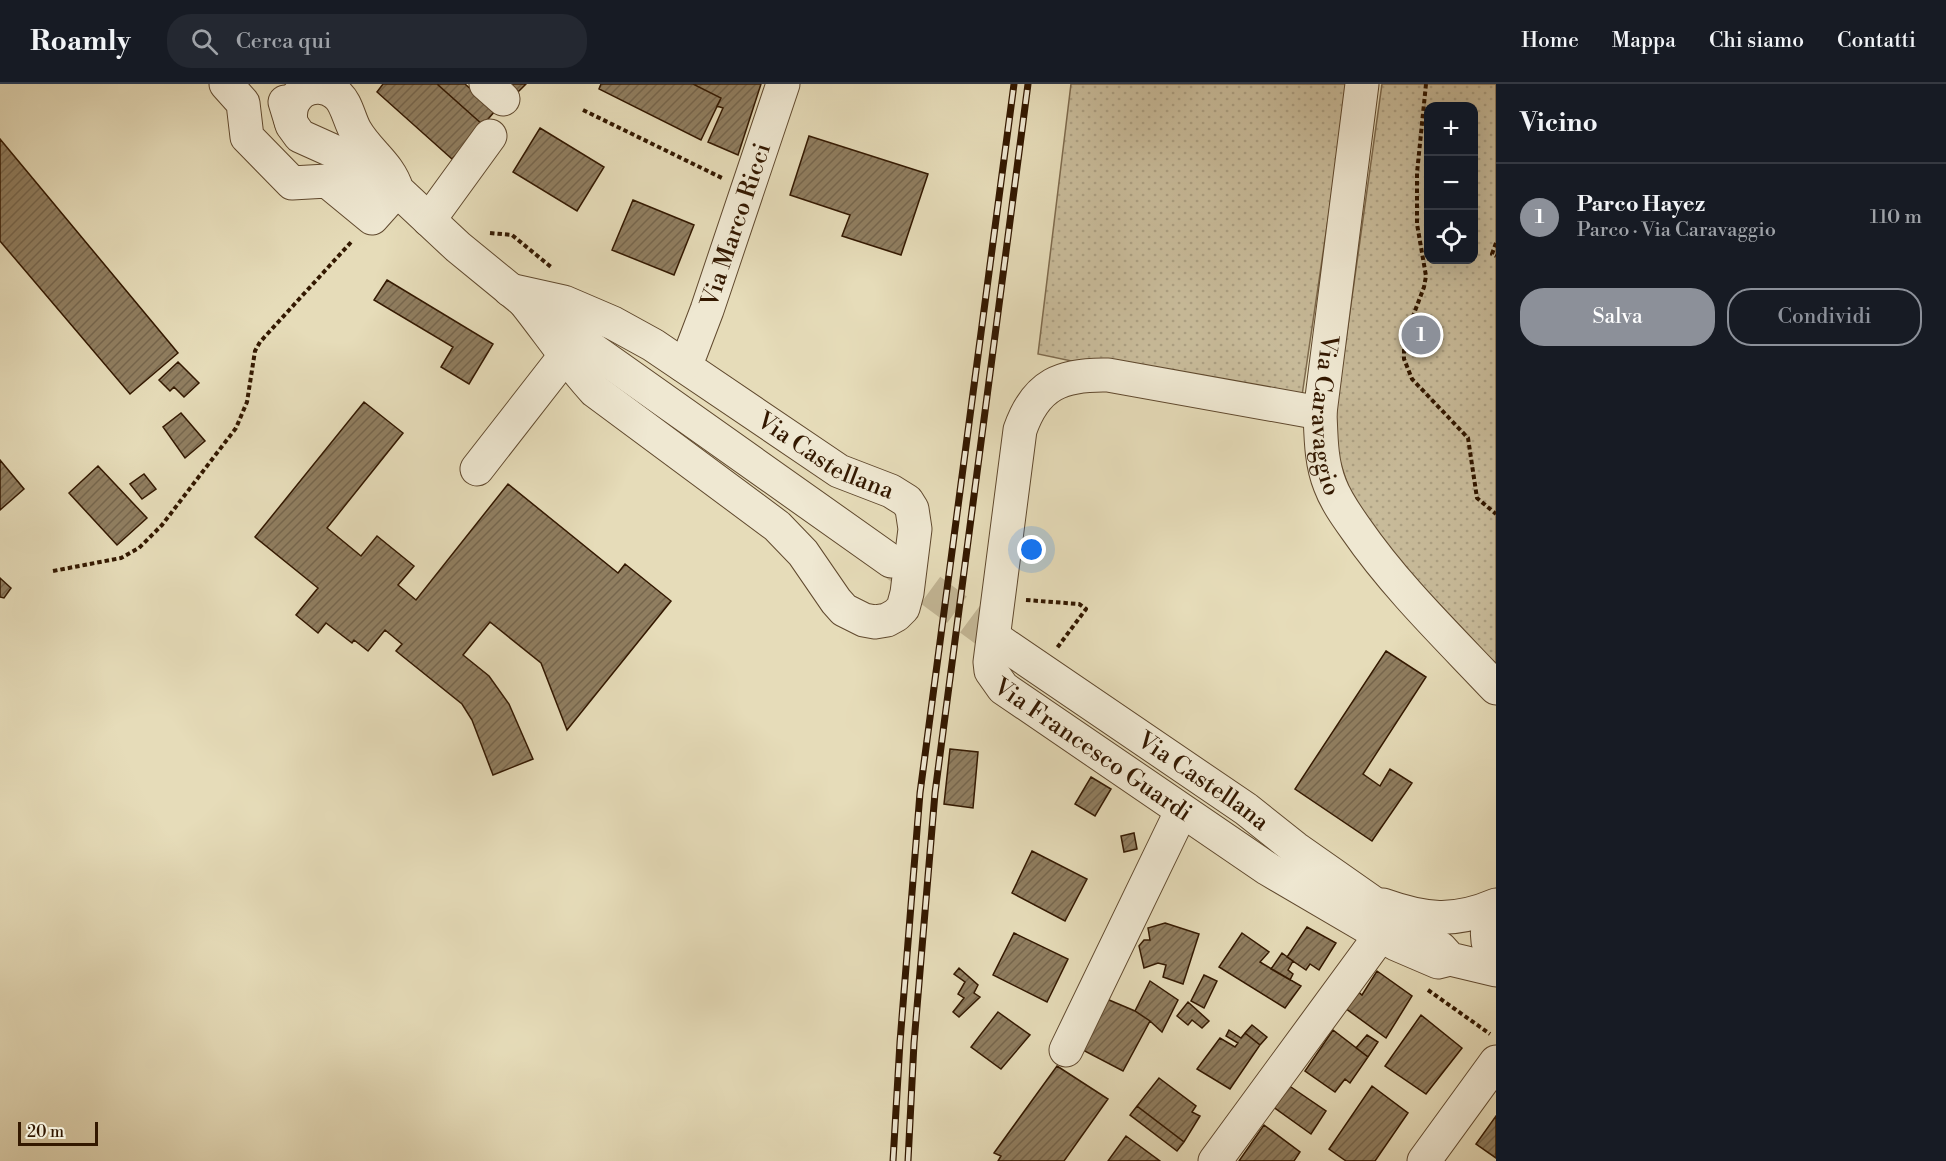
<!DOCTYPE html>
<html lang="it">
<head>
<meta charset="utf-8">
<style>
	:root { --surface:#171b24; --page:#242831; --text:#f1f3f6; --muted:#9ea1a6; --line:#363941; --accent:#8c9099 }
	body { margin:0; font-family:"Libre Bodoni",serif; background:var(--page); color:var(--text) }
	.controls { position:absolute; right:18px; top:18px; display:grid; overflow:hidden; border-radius:12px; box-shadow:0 6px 24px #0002 }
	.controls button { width:54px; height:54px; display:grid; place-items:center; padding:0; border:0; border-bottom:2px solid var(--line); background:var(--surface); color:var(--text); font:30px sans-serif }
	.scale { position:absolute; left:18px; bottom:15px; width:80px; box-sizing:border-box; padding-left:6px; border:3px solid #331800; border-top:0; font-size:16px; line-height:21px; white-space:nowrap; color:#331800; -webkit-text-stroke:4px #efe8d2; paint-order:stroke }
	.you { position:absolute; left:1032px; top:466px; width:21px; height:21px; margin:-15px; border:4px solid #fff; border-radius:50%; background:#1a73e8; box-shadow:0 0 0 9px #1a73e833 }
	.badge { display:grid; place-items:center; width:39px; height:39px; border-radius:50%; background:var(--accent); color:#fff; font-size:20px; font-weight:700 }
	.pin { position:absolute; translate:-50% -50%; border:3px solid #fff; box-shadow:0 2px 6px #0006 }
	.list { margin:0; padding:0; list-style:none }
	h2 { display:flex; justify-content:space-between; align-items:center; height:78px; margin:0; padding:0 24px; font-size:26px }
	h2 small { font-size:20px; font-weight:400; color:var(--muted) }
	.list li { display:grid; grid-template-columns:39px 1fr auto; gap:18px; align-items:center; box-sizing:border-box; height:108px; padding:0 24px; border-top:2px solid var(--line) }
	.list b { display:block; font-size:22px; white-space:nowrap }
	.list p { margin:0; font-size:20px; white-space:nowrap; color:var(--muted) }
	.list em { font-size:20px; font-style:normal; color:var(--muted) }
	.actions { display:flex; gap:12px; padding:18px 24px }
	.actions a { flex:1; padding:14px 0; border:2px solid var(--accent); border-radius:24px; text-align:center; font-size:21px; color:var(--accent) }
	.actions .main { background:var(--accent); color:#fff }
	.icon { flex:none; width:33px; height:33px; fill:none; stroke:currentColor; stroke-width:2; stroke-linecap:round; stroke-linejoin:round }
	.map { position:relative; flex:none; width:1496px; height:1077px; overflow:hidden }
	header { display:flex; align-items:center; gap:36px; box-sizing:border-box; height:84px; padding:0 30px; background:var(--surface); border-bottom:2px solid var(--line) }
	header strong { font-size:28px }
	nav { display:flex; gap:33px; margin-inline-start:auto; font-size:21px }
	.search { width:420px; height:54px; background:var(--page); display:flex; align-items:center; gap:15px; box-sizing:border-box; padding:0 21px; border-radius:24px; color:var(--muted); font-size:22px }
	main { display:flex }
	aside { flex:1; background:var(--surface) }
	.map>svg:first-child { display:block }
</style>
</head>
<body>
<header>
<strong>Roamly</strong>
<div class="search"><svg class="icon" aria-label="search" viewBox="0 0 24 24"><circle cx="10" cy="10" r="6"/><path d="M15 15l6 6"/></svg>Cerca qui</div>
<nav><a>Home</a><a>Mappa</a><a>Chi siamo</a><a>Contatti</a></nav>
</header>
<main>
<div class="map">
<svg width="1496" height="1077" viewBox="0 0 1496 1077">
	<defs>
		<pattern id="grass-dots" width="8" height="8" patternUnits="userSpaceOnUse" patternTransform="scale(1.5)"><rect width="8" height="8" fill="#c8bb9a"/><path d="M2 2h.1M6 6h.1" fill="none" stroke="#aca083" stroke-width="1.8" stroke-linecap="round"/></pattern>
		<pattern id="building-hatch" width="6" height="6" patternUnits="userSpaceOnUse" patternTransform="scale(1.5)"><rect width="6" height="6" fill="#907e60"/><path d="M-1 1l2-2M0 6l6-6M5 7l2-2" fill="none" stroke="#76664d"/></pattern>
	</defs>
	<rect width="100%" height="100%" fill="#e6dcb9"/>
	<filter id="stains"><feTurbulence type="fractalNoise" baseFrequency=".00333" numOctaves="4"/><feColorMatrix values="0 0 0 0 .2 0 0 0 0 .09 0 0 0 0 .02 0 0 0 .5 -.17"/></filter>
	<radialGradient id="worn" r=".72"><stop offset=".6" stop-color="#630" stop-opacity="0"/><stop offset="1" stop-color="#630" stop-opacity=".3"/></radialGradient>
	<!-- grass -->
	<path fill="url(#grass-dots)" stroke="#7e6a4d" stroke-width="1.5" fill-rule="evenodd" d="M1071,0H1348L1300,325L1038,270Z
		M1382,0H1496V580L1373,450L1350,408L1338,371L1336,327ZM1428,22H1474V176H1428Z"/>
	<!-- building -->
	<path fill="url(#building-hatch)" stroke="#331800" stroke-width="1.5" d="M383,0H437L483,41L452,75L377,8Z
		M437,0H465L495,27L483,41Z
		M509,0H526L517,9Z
		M601,0H693L721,14L701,56L599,5Z
		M693,0H761L738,71L708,58L723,24L717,22L721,14Z
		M540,44L604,83L577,127L513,88Z
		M809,52L928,90L901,171L842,152L850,131L790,111Z
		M0,55L178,269L130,310L0,157Z
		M633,116L694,141L674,191L612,166Z
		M387,196L493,260L469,300L441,283L453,263L374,216Z
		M178,278L199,299L184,313L174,303L170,307L159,296Z
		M364,318L403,349L327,444L361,472L377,452L414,482L398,501L416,516L508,400L618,489L625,480L671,517L567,646L541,579L490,538L463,571L489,592L509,620L533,675L493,691L472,636L462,620L396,567L402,560L385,546L368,567L354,556L352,559L326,539L318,549L296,531L318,504L255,453Z
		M181,329L205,357L185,374L163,343Z
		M0,376L24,405L0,426Z
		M98,382L147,434L117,461L69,409Z
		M144,390L156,405L142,415L130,400Z
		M0,494L11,504L4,514L0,513Z
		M1386,567L1426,593L1363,690L1380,702L1390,685L1412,699L1372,757L1295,705Z
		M950,665L978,668L973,724L944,720Z
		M1091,693L1111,705L1095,732L1075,720Z
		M1134,749L1137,765L1124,768L1121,752Z
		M1032,767L1087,795L1065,837L1012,809Z
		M1165,839L1199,850L1183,900L1163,893L1166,881L1158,879L1144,884L1139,862L1144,856H1150L1148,844Z
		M1307,843L1336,859L1319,886L1310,880L1306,886L1287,873Z
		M1014,849L1068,875L1047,918L993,891Z
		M1242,849L1269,868L1260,878L1301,902L1285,924L1219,883Z
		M1282,869L1293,877L1288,886L1293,890L1290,896L1271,885Z
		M959,884L978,901L974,909L980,913L959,933L953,928L964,914L958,910L965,898L954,890Z
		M1377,887L1412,912L1386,954L1345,924L1356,906L1362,911Z
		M1204,891L1217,897L1204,924L1191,917Z
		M1150,897L1178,916L1162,948L1150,937L1135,927Z
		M1102,913L1135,927L1150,937L1123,987L1077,963Z
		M1188,918L1209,937L1202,944L1192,936L1188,941L1177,932Z
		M998,928L1030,951L1001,985L971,963Z
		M1421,931L1462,964L1426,1010L1385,982Z
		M1252,941L1267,953L1260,961L1245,949Z
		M1229,946L1241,954L1245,949L1260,961L1230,1005L1197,985L1220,954L1235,963L1238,959L1226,952Z
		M1333,946L1368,973L1350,999L1345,995L1335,1008L1305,987Z
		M1367,951L1378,958L1368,973L1356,964Z
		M1057,982L1108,1015L1064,1077H998L1001,1072L994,1069Z
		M1159,994L1196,1022L1192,1028L1200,1032L1184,1058L1137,1022Z
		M1288,1001L1326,1027L1311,1050L1272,1022Z
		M1372,1002L1408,1029L1375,1077H1346L1329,1065Z
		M1137,1022L1184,1058L1177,1067L1130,1031Z
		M1496,1032V1074L1476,1060Z
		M1264,1041L1300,1068L1294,1077H1239Z
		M1126,1052L1160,1077H1108Z"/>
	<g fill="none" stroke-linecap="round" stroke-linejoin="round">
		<!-- minor-tunnel -->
		<path stroke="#c2b594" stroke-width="33" stroke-dasharray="33 16" stroke-linecap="butt" d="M891,477L1002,559"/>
		<defs>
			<g id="minor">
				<path d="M226,0L243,19L247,53L292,99L327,97L372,134L397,106"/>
				<path d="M486,0L503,15"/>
				<path id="s1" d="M1362,0L1320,329C1321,353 1321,379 1330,401C1336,417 1346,431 1356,445C1396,503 1448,553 1496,604"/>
				<path d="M285,18L292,41L300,52L340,70L387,104"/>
				<path d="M291,37C289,26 293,15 302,8C312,1 327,2 336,10C346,17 349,35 355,46C368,69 389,80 397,106L458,163L524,217L891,477"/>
				<path d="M429,136L490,52"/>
				<path id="s2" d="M510,206L564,218L613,239L653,261L839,387L891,407L907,417L912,425L915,445L907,509L903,524L896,531L887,536L875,538L864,536L844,526L836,517L803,469L777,442L595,307C569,279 548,247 524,217"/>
				<path id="s3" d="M683,281L691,268L707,226L783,0"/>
				<path id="s4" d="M1320,329L1108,291C1062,290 1036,300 1020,346L990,578L991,587L1003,604L1268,785L1396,860L1438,878L1450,875"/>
				<path d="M477,385L565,272"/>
				<path id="s5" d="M1002,559L1246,725L1295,764L1372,818L1411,850L1440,864L1450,875L1496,886"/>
				<path d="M1383,821C1425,836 1454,839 1496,821"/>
				<path d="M1496,822C1484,840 1485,860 1496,878"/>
				<path d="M1066,966L1181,728"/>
				<path d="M1215,1077L1380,852"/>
				<path d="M1424,1077L1496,978"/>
			</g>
		</defs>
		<!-- minor casing -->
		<use href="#minor" stroke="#60492e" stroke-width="35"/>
		<!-- path -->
		<path stroke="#331800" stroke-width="4" stroke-dasharray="4.5 3" stroke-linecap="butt" d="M1426,0L1417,89V140L1426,192L1424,203L1404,256V275L1412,295L1468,354L1477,414L1496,430
			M583,26L722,94
			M490,149L512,151L551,183
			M1496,159L1492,170L1496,172
			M53,487L121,474L139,464L162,441L236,344L247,318L255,267L260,258L353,156
			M1026,516L1079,520L1086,525L1057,564
			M1428,906L1490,950"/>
		<!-- minor -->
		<use href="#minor" stroke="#efe8d2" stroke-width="33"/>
		<defs>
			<path id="rail" d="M893,1077L900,958L920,709L1014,0
				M908,1077L914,959L935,709L1028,0"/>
		</defs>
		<!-- rail casing -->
		<use href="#rail" stroke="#331800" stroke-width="7"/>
		<!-- rail -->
		<use href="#rail" stroke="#efe8d2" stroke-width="4.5" stroke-dasharray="14" stroke-linecap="butt"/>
	</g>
	<g text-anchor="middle" stroke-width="5" stroke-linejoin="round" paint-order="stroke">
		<!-- street labels -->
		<g font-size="24" fill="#331800" stroke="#efe8d2">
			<text dy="8" stroke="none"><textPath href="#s3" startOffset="150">Via Marco Ricci</textPath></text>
			<text dy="8" stroke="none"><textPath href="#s1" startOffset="334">Via Caravaggio</textPath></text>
			<text dy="8" stroke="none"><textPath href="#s2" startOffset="360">Via Castellana</textPath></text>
			<text dy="8" stroke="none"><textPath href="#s4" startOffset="702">Via Francesco Guardi</textPath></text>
			<text dy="8" stroke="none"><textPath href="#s5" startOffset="244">Via Castellana</textPath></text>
		</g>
	</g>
	<rect width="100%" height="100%" filter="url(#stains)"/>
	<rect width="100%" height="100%" fill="url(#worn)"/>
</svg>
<div class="controls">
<button>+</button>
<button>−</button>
<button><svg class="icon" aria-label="locate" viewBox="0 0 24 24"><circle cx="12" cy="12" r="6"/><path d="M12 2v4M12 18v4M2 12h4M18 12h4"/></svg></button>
</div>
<div class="scale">20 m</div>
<div class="you"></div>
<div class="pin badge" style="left:1421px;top:251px">1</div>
</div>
<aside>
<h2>Vicino<small></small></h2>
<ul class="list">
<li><span class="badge">1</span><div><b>Parco Hayez</b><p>Parco · Via Caravaggio</p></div><em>110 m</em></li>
</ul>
<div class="actions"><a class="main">Salva</a><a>Condividi</a></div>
</aside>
</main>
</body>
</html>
